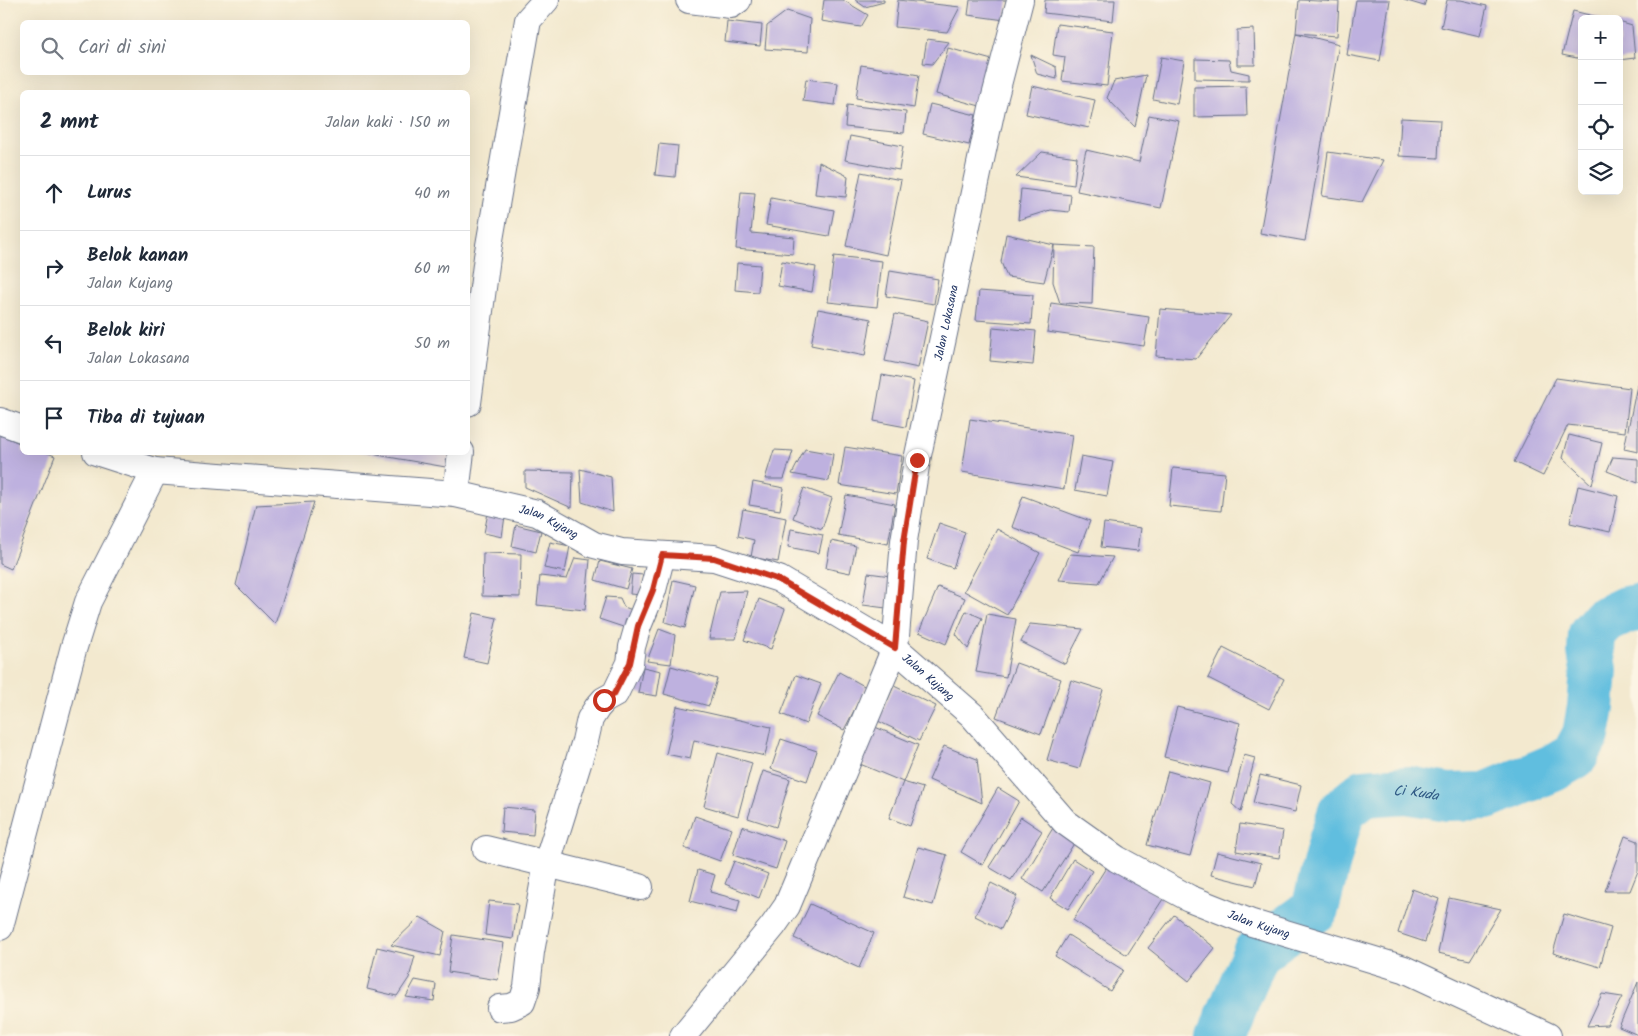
<!DOCTYPE html>
<html lang="id">
<head>
<meta charset="utf-8">
<style>
	:root { --surface:#fff; --page:#f6f6f7; --text:#1f2937; --muted:#747a83; --line:#e0e1e3 }
	body { margin:0; font-family:Kalam,sans-serif; background:var(--page); color:var(--text) }
	.controls { position:absolute; right:15px; top:15px; display:grid; overflow:hidden; border-radius:8px; box-shadow:0 5px 20px #0002 }
	.controls button { width:45px; height:45px; display:grid; place-items:center; padding:0; border:0; border-bottom:1px solid var(--line); background:var(--surface); color:var(--text); font:25px sans-serif }
	.stop { position:absolute; width:15px; height:15px; margin:-11px; border:4px solid #c8321e; border-radius:50%; background:#fff }
	.stop.end { background:#c8321e; border-color:#fff; box-shadow:0 1px 5px #0008 }
	.list { margin:0; padding:0; list-style:none }
	h2 { display:flex; justify-content:space-between; align-items:center; height:65px; margin:0; padding:0 20px; font-size:21px }
	h2 small { font-size:16px; font-weight:400; color:var(--muted) }
	.list li { display:grid; grid-template-columns:32px 1fr auto; gap:15px; align-items:center; box-sizing:border-box; height:75px; padding:0 20px; border-top:1px solid var(--line) }
	.list b { display:block; font-size:19px; white-space:nowrap }
	.list p { margin:0; font-size:16px; white-space:nowrap; color:var(--muted) }
	.list em { font-size:16px; font-style:normal; color:var(--muted) }
	.icon { flex:none; width:28px; height:28px; fill:none; stroke:currentColor; stroke-width:2; stroke-linecap:round; stroke-linejoin:round }
	.map { position:relative; flex:none; width:1638px; height:1036px; overflow:hidden }
	.search { position:absolute; background:var(--surface); box-shadow:0 5px 20px #0002; left:20px; top:20px; width:450px; height:55px; display:flex; align-items:center; gap:12px; box-sizing:border-box; padding:0 18px; border-radius:8px; color:var(--muted); font-size:19px }
	.panel { position:absolute; background:var(--surface); box-shadow:0 5px 20px #0002; left:20px; top:90px; width:450px; height:365px; border-radius:8px }
	.map>svg:first-child { display:block }
</style>
</head>
<body>
<div class="map">
<svg width="1638" height="1036" viewBox="0 0 1638 1036">
	<rect width="100%" height="100%" fill="#fcf5e5"/>
	<filter id="ink" filterUnits="userSpaceOnUse"><feTurbulence type="fractalNoise" baseFrequency=".02" numOctaves="2"/><feDisplacementMap in="SourceGraphic" scale="10" xChannelSelector="R" yChannelSelector="G"/><feConvolveMatrix kernelMatrix="1 2 1 2 8 2 1 2 1" color-interpolation-filters="sRGB"/></filter>
	<filter id="wash" filterUnits="userSpaceOnUse"><feTurbulence type="fractalNoise" baseFrequency=".0096" numOctaves="4" result="noise"/><feDisplacementMap in="SourceGraphic" scale="20" xChannelSelector="R" yChannelSelector="G"/><feGaussianBlur stdDeviation="1.12" result="paint"/><feColorMatrix in="noise" values="0 0 0 0 0 0 0 0 0 0 0 0 0 0 0 0 0 1.4 0 .05"/><feComposite in="paint" operator="in"/></filter>
	<g filter="url(#wash)">
		<rect width="100%" height="100%" fill="#f3e9cf"/>
		<g fill="none" stroke-linecap="round" stroke-linejoin="round">
			<!-- river -->
			<path stroke="#60bedf" stroke-width="48" id="s1" d="M1221,1036L1256,953L1315,909L1333,838L1342,811L1364,793L1407,790L1448,797L1486,796L1553,768L1575,755L1586,735L1591,707L1594,670L1591,651L1592,634L1603,621L1626,610L1638,608"/>
		</g>
		<g id="blocks">
			<!-- building -->
			<path fill="#beb1df" d="M824,0H843L868,15L861,27L821,21Z
				M855,0H884V2L865,7Z
				M898,0L960,7L947,32L895,27Z
				M970,0H1008L1005,20L968,15Z
				M1045,0H1115L1113,21L1044,13Z
				M1299,0L1339,2L1337,36L1296,33L1339,44L1305,241L1260,233L1296,33Z
				M1356,0H1390L1380,61L1347,55Z
				M1404,0H1426L1424,6Z
				M1447,0H1461L1487,6L1480,36L1441,27Z
				M787,11L810,19L808,52L765,49L767,26Z
				M1573,11L1602,18L1582,19V59L1562,55Z
				M727,21L762,25L760,46L725,42Z
				M1619,22L1632,26L1635,58L1619,60Z
				M1057,24L1113,31L1107,86L1062,81L1065,57L1053,55Z
				M1254,29L1255,65H1237V30Z
				M927,39L949,42L932,64L923,63Z
				M948,48L992,60L980,106L936,94Z
				M1031,55L1056,67L1057,79L1037,74Z
				M1161,57L1184,61L1177,104L1153,99Z
				M1195,59L1229,60L1231,70L1249,74V80L1195,79Z
				M861,65L919,75L914,108L856,98Z
				M1146,75L1135,127L1107,98L1114,81Z
				M806,79L838,83L835,105L803,101Z
				M1032,86L1095,100L1089,128L1026,114Z
				M1246,86L1247,116L1194,117V87Z
				M930,104L976,115L969,145L923,134Z
				M847,105L906,112L904,133L845,127Z
				M1149,115L1179,121L1161,208L1077,191L1086,150L1139,162Z
				M1401,118L1440,120L1438,158L1399,156Z
				M850,136L903,146L899,170L845,160Z
				M659,144L678,146L675,177L655,175Z
				M1042,152L1077,157L1074,185L1016,177Z
				M1328,152L1383,160L1362,202L1322,196Z
				M819,162L848,176L846,197L815,194Z
				M861,172L901,180L886,255L846,246Z
				M1021,189L1071,195L1069,212L1050,210L1018,220Z
				M741,192L755,193L751,233L794,237L793,254L736,249Z
				M771,198L834,210L829,236L766,225Z
				M1006,234L1054,245L1044,282L1007,277L1001,262Z
				M1054,245L1094,247L1092,304L1060,303L1053,282Z
				M834,256L882,261L877,307L828,302Z
				M782,261L816,267L812,292L778,286Z
				M737,263L760,265L758,292L735,290Z
				M890,271L938,279L934,304L886,296Z
				M979,291L1033,295L1031,324L976,320Z
				M1051,303L1149,317L1144,346L1047,332Z
				M818,309L871,319L865,356L811,345Z
				M1160,309L1231,315L1196,359L1156,356Z
				M895,314L928,321L918,368L885,361Z
				M993,327L1036,331L1033,365L990,361Z
				M882,375L914,381L906,427L874,421Z
				M1556,378L1630,388L1625,432L1568,425L1543,476L1514,462Z
				M1637,385L1638,386V452L1624,449Z
				M970,419L1072,435L1064,489L962,472Z
				M0,435L22,444V452H45L55,456L11,569L0,564Z
				M1569,435L1602,443L1592,485L1563,458Z
				M845,447L902,456L896,494L839,485Z
				M805,449L833,454L829,481L792,474Z
				M774,450L793,451L784,479H765Z
				M360,452H459L457,469Z
				M1081,456L1113,462L1107,496L1075,490Z
				M1613,457L1638,459V483L1607,471Z
				M1173,468L1225,473L1221,511L1169,506Z
				M580,469L611,477L613,512L582,502Z
				M525,471L573,472L572,508L525,487Z
				M753,482L784,488L780,510L749,505Z
				M1578,486L1618,496L1610,532L1570,523Z
				M804,488L832,498L822,529L793,518Z
				M846,495L895,504L888,544L838,535Z
				M1023,496L1090,521L1078,552L1012,527Z
				M314,502L275,624L236,585L256,505Z
				M743,509L786,518L778,562L751,557L754,540L738,536Z
				M488,513L505,516L502,537L484,533Z
				M939,523L965,532L953,568L927,559Z
				M1104,523L1141,528L1138,551L1101,547Z
				M516,525L541,531L536,552L512,546Z
				M791,529L823,535L819,553L788,547Z
				M997,529L1040,553L1007,615L964,591Z
				M831,541L856,546L850,573L826,568Z
				M550,542L570,546L565,572L544,568Z
				M483,553L521,554L520,597L482,596Z
				M1070,554L1113,557L1099,583L1059,580Z
				M575,558L590,560L585,610L537,605L540,576L567,579Z
				M600,561L632,569L626,589L595,580Z
				M868,573L891,576L886,608L863,605Z
				M632,574L643,575L641,595L630,594Z
				M673,580L695,585L685,628L665,622Z
				M938,587L965,598L946,644L919,632Z
				M747,591L736,639H709L720,592Z
				M606,597L620,598L624,607L635,611L629,629L599,619Z
				M759,599L785,609L771,649L744,640Z
				M966,611L982,618L968,649L956,634Z
				M474,613L497,618L487,663L464,658Z
				M987,614L1016,619L1006,677L976,672Z
				M1030,624L1083,629L1065,664L1021,642Z
				M659,629L675,635L671,664L647,661Z
				M1223,648L1284,679L1269,709L1208,678Z
				M1016,663L1061,679L1041,734L996,717Z
				M671,666L717,679L709,706L664,694Z
				M643,667L661,671L657,696L638,693Z
				M839,672L866,687L844,730L817,716Z
				M796,675L821,684L806,724L781,714Z
				M1071,680L1103,690L1079,769L1047,760Z
				M894,686L936,706L919,741L878,721Z
				M677,706L771,727L765,756L694,740L690,759L666,754Z
				M1177,707L1240,723L1228,773L1164,757Z
				M875,727L918,745L903,782L860,764Z
				M781,739L817,751L807,781L771,769Z
				M944,746L977,759L982,803L929,780Z
				M718,753L752,763L738,816L704,806Z
				M1244,755L1255,758L1241,812L1232,804Z
				M763,771L790,779L776,827L748,818Z
				M1168,771L1210,783L1190,856L1147,845Z
				M1260,775L1301,785L1295,812L1253,803Z
				M903,782L923,788L910,826L889,818Z
				M998,788L1019,801L983,865L961,852Z
				M503,807L535,810L533,835L501,832Z
				M695,816L732,829L720,861L684,848Z
				M1021,817L1042,831L1011,880L989,867Z
				M1240,824L1283,831L1279,858L1236,851Z
				M742,826L785,841L776,869L733,855Z
				M1053,828L1075,842L1043,892L1022,879Z
				M1625,836L1638,841V871L1630,891H1605Z
				M918,847L947,855L933,905L903,897Z
				M1217,852L1261,863L1255,886L1211,875Z
				M1073,859L1092,871L1068,909L1050,898Z
				M734,861L768,874L759,898L725,884Z
				M1109,863L1163,899L1127,955L1073,920Z
				M698,870L715,875L710,892L740,900L737,913L690,901Z
				M991,883L1017,896L1001,929L975,916Z
				M1412,889L1439,899L1425,942L1398,933Z
				M1449,898L1501,909L1470,960L1438,953Z
				M489,901L518,904L513,939L485,935Z
				M810,904L874,933L859,968L794,938Z
				M1564,914L1611,928L1600,967L1553,953Z
				M1174,915L1215,948L1189,981L1148,948Z
				M420,917L445,931L440,956L391,945Z
				M453,935L504,943L498,980L448,972Z
				M1068,935L1123,970L1110,991L1055,956Z
				M377,947L415,956L409,978L397,996L367,989Z
				M415,980L436,984L434,1001L406,997Z
				M1638,982V1035L1619,1027Z
				M1602,994L1622,997L1607,1025L1587,1026Z"/>
		</g>
	</g>
	<g filter="url(#ink)">
		<use href="#blocks" fill-opacity="0" stroke="#677086" stroke-width="1"/>
		<g fill="none" stroke-linecap="round" stroke-linejoin="round">
			<defs>
				<g id="minor">
					<path d="M689,0L731,5L738,0"/>
					<path d="M468,403L487,257L528,20L546,0"/>
					<path d="M0,421L22,429"/>
					<path id="s2" d="M96,452L155,471L456,494L537,513L594,545L622,552L714,558L779,579L895,648L972,715L1065,822L1117,859L1189,898L1252,923L1404,969L1548,1036"/>
					<path d="M456,494L461,452"/>
					<path d="M486,849L640,887"/>
					<path d="M0,927L73,650L88,602L155,471"/>
					<path d="M500,1008L511,1007L522,1002L527,987L531,952L547,863L585,741L590,719L597,708L604,700L615,694L630,663L632,647L638,626L653,590L662,555"/>
					<path id="s3" d="M683,1036L773,926L787,906L895,648L904,541L917,460L992,108L1020,0"/>
				</g>
			</defs>
			<!-- minor casing -->
			<use href="#minor" stroke="#677086" stroke-width="28"/>
			<!-- minor -->
			<use href="#minor" stroke="#fff" stroke-width="26"/>
		</g>
	</g>
	<g fill="none" stroke-linecap="round" stroke-linejoin="round" filter="url(#ink)">
		<!-- route -->
		<path stroke="#c8321e" stroke-width="6" d="M604,700L614,694L630,663L638,626L653,590L662,555L714,558L779,580L895,648L904,541L917,460"/>
	</g>
	<g text-anchor="middle" stroke-width="4" stroke-linejoin="round" paint-order="stroke">
		<!-- street labels -->
		<g font-size="12" fill="#1b2f5e" stroke="#fcf5e5">
			<text dy="4" stroke="none"><textPath href="#s3" startOffset="776">Jalan Lokasana</textPath></text>
			<text dy="4" stroke="none"><textPath href="#s2" startOffset="461">Jalan Kujang</textPath></text>
			<text dy="4" stroke="none"><textPath href="#s2" startOffset="881">Jalan Kujang</textPath></text>
			<text dy="4" stroke="none"><textPath href="#s2" startOffset="1301">Jalan Kujang</textPath></text>
		</g>
		<!-- water labels -->
		<g font-size="14" font-style="italic" fill="#305a85" stroke="#fcf5e5">
			<text dy="5" stroke="none"><textPath href="#s1" startOffset="346">Ci Kuda</textPath></text>
		</g>
	</g>
</svg>
<div class="controls">
<button>+</button>
<button>−</button>
<button><svg class="icon" aria-label="locate" viewBox="0 0 24 24"><circle cx="12" cy="12" r="6"/><path d="M12 2v4M12 18v4M2 12h4M18 12h4"/></svg></button>
<button><svg class="icon" aria-label="layers" viewBox="0 0 24 24"><path d="M12 4l9 5-9 5-9-5zM3 14l9 5 9-5"/></svg></button>
</div>
<div class="stop" style="left:604px;top:700px"></div>
<div class="stop end" style="left:917px;top:460px"></div>
<div class="search"><svg class="icon" aria-label="search" viewBox="0 0 24 24"><circle cx="10" cy="10" r="6"/><path d="M15 15l6 6"/></svg>Cari di sini</div>
<section class="panel">
<h2>2 mnt<small>Jalan kaki · 150 m</small></h2>
<ul class="list">
<li><svg class="icon" aria-label="ahead" viewBox="0 0 24 24"><path d="M12 20V5M6 11l6-6 6 6"/></svg><div><b>Lurus</b></div><em>40 m</em></li>
<li><svg class="icon" aria-label="right" viewBox="0 0 24 24"><path d="M7 20v-9h11M14 6l5 5-5 5"/></svg><div><b>Belok kanan</b><p>Jalan Kujang</p></div><em>60 m</em></li>
<li><svg class="icon" aria-label="left" viewBox="0 0 24 24"><path d="M17 20v-9H6M10 6l-5 5 5 5"/></svg><div><b>Belok kiri</b><p>Jalan Lokasana</p></div><em>50 m</em></li>
<li><svg class="icon" aria-label="arrive" viewBox="0 0 24 24"><path d="M6 21V4h12l-3 4 3 4H6"/></svg><div><b>Tiba di tujuan</b></div></li>
</ul>
</section>
</div>
</body>
</html>
